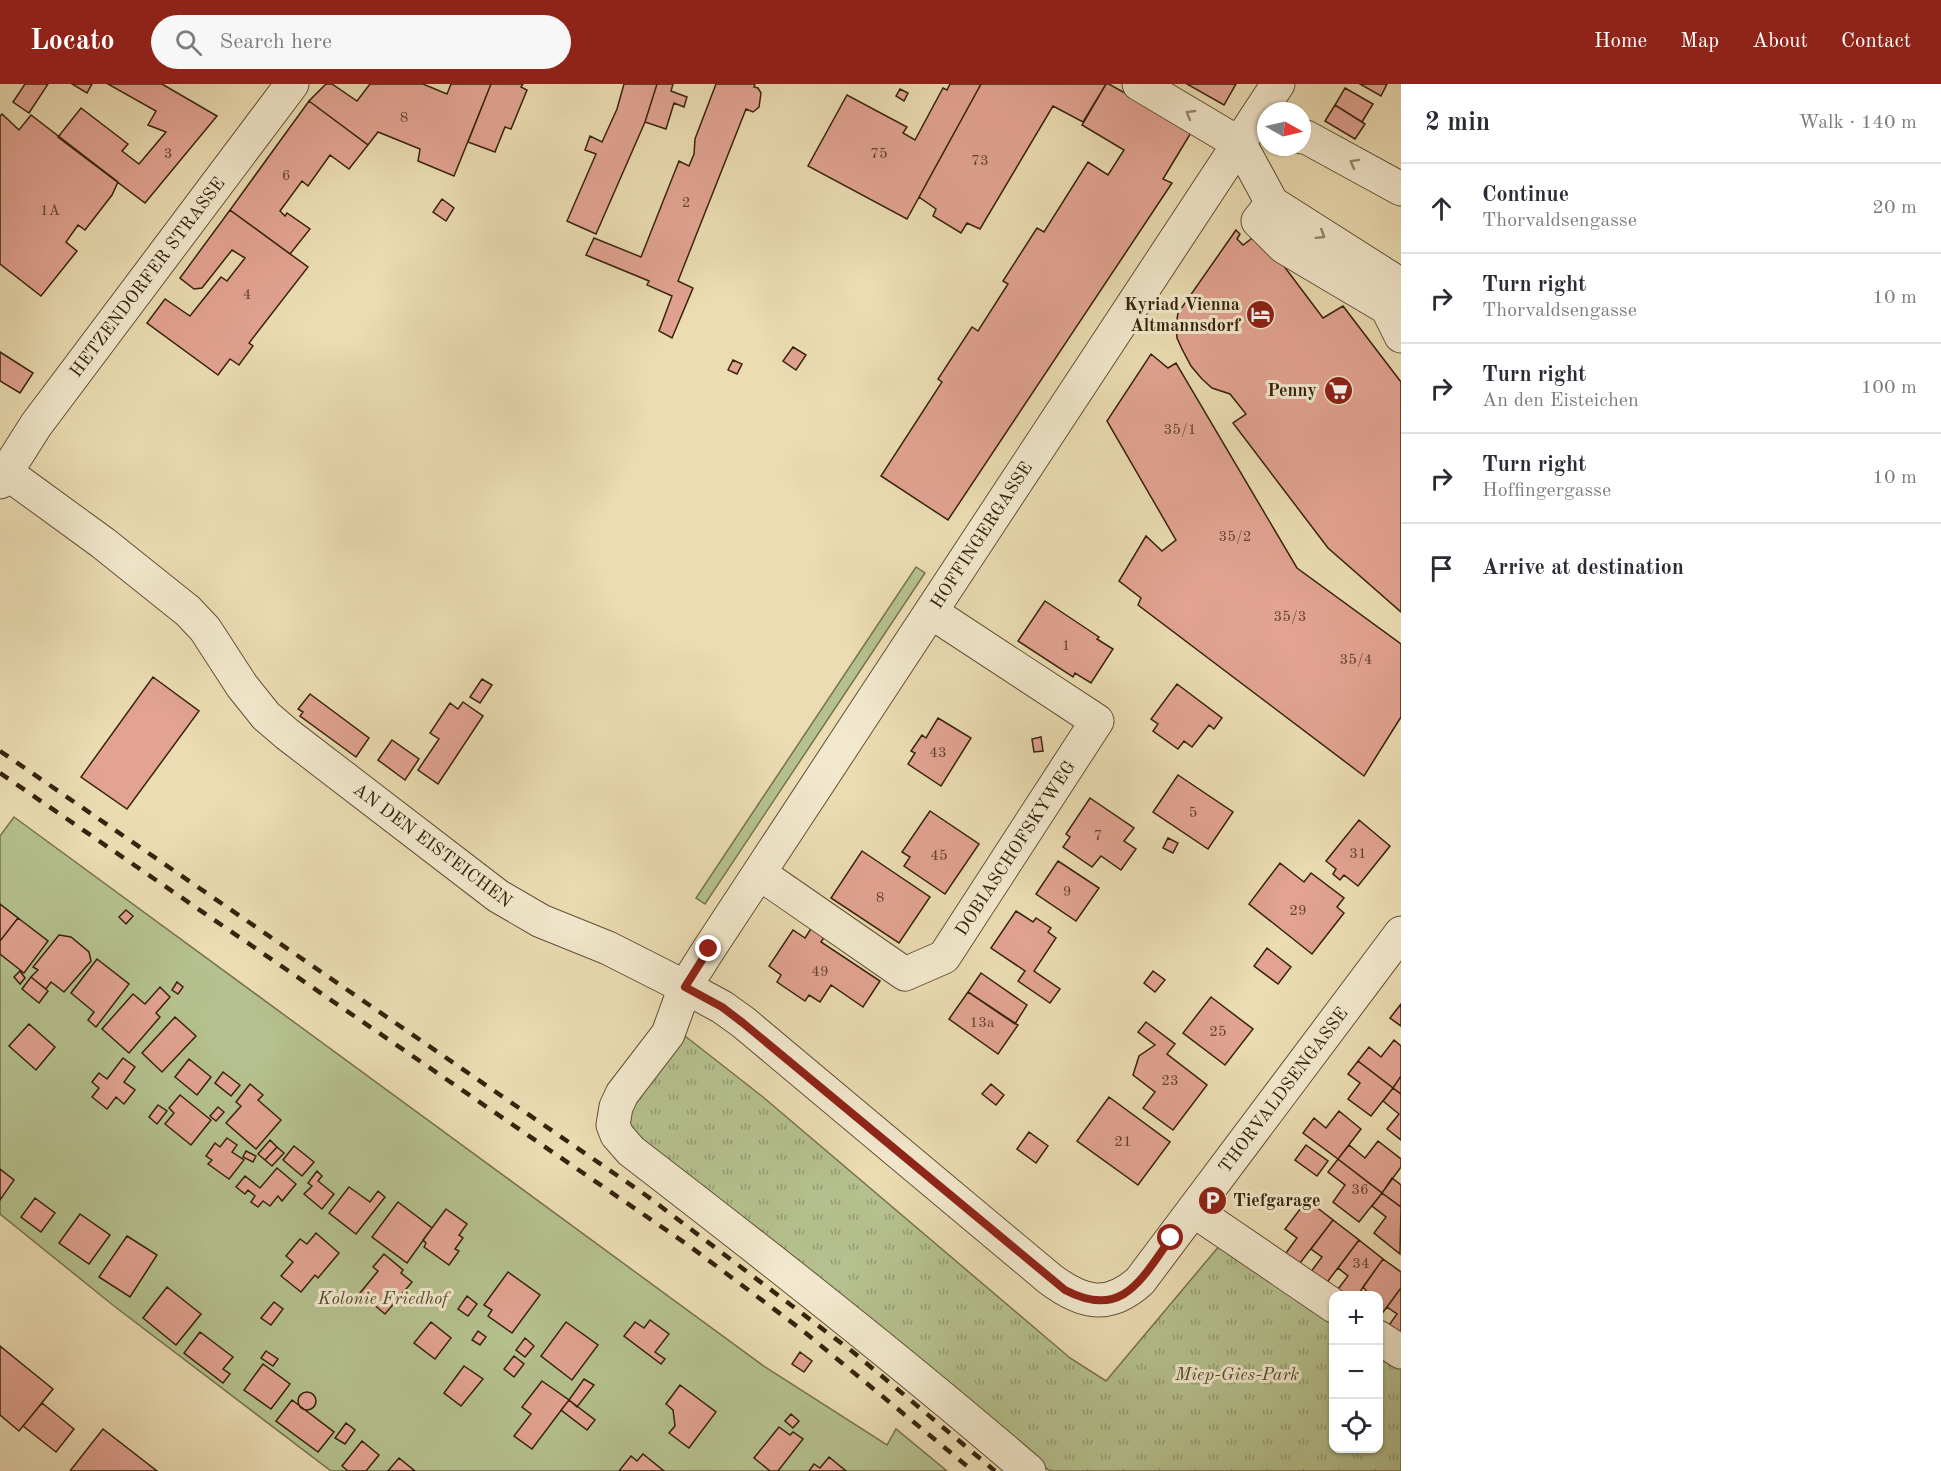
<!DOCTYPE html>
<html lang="en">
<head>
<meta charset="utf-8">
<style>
	:root { --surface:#fff; --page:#f7f7f7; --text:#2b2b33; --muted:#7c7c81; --line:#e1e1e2; --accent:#8f2418 }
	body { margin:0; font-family:"Old Standard TT",serif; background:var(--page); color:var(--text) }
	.controls { position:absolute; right:18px; bottom:18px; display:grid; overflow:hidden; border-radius:12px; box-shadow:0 2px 4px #0004 }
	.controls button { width:54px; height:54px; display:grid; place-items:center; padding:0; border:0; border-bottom:2px solid var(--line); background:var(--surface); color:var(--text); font:30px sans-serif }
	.compass { position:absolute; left:1257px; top:18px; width:54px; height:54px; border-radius:50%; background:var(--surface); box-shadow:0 2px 4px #0004; rotate:98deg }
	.stop { position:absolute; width:18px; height:18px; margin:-14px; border:4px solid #8f2418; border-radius:50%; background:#fff }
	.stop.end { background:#8f2418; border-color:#fff; box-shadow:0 2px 6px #0008 }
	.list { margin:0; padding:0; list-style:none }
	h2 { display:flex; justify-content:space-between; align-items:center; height:78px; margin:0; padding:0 24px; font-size:26px }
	h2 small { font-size:20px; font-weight:400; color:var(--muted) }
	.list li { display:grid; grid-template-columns:39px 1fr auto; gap:18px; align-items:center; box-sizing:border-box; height:90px; padding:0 24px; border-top:2px solid var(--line) }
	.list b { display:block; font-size:22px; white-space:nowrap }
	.list p { margin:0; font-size:20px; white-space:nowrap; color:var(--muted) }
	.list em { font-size:20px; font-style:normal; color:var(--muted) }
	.icon { flex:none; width:33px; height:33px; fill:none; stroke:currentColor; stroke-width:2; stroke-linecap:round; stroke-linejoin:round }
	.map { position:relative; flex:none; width:1401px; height:1387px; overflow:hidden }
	header { display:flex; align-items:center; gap:36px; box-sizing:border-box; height:84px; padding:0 30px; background:var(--accent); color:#fff }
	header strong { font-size:28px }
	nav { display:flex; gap:33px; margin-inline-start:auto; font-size:21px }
	.search { width:420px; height:54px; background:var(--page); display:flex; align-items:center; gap:15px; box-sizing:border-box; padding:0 21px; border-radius:33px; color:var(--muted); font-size:22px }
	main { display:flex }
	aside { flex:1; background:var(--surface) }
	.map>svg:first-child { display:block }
</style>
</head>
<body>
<header>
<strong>Locato</strong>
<div class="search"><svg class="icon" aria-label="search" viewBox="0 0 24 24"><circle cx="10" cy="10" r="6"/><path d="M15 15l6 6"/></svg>Search here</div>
<nav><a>Home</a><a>Map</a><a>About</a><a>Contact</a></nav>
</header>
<main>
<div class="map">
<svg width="1401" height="1387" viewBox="0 0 1401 1387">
	<defs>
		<pattern id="park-tufts" width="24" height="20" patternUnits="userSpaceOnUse" patternTransform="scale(1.5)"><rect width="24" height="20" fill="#b5c18e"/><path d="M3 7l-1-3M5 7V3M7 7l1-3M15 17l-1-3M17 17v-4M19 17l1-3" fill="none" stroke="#949c72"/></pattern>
	</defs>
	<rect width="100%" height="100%" fill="#ebdcb2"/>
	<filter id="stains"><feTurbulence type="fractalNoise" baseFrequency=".00333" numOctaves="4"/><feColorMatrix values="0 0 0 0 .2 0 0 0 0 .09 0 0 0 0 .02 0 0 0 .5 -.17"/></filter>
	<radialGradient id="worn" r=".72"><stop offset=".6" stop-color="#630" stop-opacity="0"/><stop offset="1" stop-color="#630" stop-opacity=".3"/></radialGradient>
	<!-- green -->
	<path fill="#b5c18e" stroke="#76724d" stroke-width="1.5" d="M916,483L925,489L705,820L696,814Z
		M14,733L765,1283L887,1361L896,1345L947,1387H331L114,1222L0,1130V752Z"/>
	<!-- park -->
	<path fill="url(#park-tufts)" stroke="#76724d" stroke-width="1.5" d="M685,952L763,1013L1070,1274L1106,1297L1220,1161L1333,1238L1334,1364H1378L1379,1269L1401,1284V1387H1050L636,1056L626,1036L627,1029Z"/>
	<!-- building -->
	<path fill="#e2a392" stroke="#36230c" stroke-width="1.5" d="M25,0H48L29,29L13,18Z
		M72,0H92L87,9Z
		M108,0H162L217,32L145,119L58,53L81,24L128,60L122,67L139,80L166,48L148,41L156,27Z
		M326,0H332L357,17L370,0H423L447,10L451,0H491L454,92L418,77L420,65L378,48L368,61L309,17Z
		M491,0H523L521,3L527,6L511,45L505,43L495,68L468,58Z
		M624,0H657L645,38L596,150L567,137L596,70L585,66L590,52L602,58L617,25Z
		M657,0H673L671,7L687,13L684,23L674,19L666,45L645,38Z
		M716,0H755L754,3L758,4L761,9L759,23L753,28L746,25L678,197L693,204L672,254L659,247L672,212L647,201L649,197L586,171L594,154L641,173L679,77L689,82L694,70L695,55Z
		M950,0H981L907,135L808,82L847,11L907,43L903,49L915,56L943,4L947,6Z
		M981,0H1106L1083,38L1053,22L980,145L967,139L961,149L933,132L936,125L919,113Z
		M1106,0H1109L1192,47L1163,95L1172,99L948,436L881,392L942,298L938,295L972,243L978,247L1008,200L1003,197L1037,144L1044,148L1088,78L1108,91L1124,66L1082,41Z
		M1187,0H1236L1224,21Z
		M1360,0H1387L1381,12Z
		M1345,4L1373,20L1362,38L1335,21Z
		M900,5L908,9L904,17L896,12Z
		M309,17L368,61L349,85L330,71L308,102L302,97L280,127L285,132L287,129L310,145L290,170L230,126Z
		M1335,21L1365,40L1355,55L1325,37Z
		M2,30L19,46L31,31L118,98L112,111L85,146L78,141L66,158L77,167L41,212L0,180V32Z
		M442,115L454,124L446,137L433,128Z
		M230,126L308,183L249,259L253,262L239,281L230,275L218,291L147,239L165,215L190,232L221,193L227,197L245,174L232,166L202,204L194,205L180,194Z
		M1236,146L1240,150L1237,155L1243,161L1259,149L1323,234L1343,222L1401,298V528L1328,464L1233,339L1246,330L1230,310L1212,304L1202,295L1191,282L1182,265L1177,254L1176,241L1178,229Z
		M793,263L806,271L796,286L783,277Z
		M0,268L33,289L20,309L0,297Z
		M1151,270L1168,284L1176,279L1297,484L1401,560V633L1364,692L1138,521L1141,514L1119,497L1146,452L1162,467L1176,456L1107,337Z
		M733,276L742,280L737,290L728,286Z
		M1045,517L1099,553L1097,555L1113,565L1091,599L1075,589L1073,593L1018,557Z
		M153,593L199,627L127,725L81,693Z
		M482,595L492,601L480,619L470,613Z
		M1177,600L1222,634L1214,645L1209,641L1192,663L1184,657L1178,665L1153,647L1158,640L1151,635Z
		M310,610L369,654L356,673L300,632L303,628L298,625Z
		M463,618L483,632L438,700L418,686L439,655L430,649L450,619L458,625Z
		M938,634L971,654L941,702L908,680L915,669L911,667L922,651L926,654Z
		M1041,653L1043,667L1034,668L1032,655Z
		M392,656L419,675L405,696L378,676Z
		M1178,691L1233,728L1208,765L1153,728Z
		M1090,714L1134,744L1124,757L1136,765L1121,786L1101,772L1092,783L1063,763L1070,753L1066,750Z
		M930,727L979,760L945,810L904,782L910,773L902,768Z
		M1359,736L1390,762L1358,802L1344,791L1340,796L1333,790L1336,785L1326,777Z
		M1168,754L1178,759L1173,769L1163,764Z
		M862,767L930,813L899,859L831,814Z
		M1058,777L1099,804L1076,837L1036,810Z
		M1280,779L1304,798L1311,789L1344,814L1337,823L1344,829L1312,870L1249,820Z
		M0,820L18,834L0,857Z
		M126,826L133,832L126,840L119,833Z
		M1016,827L1033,838L1036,834L1051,844L1048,848L1056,854L1034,887L1060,905L1050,919L1018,897L1025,887L991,864Z
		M18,834L48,857L24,889L0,870V857Z
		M812,843L825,852L821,858L880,897L863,923L831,901L820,918L809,911L805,917L777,898L781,891L769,882L793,846L805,854Z
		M59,851L71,853L89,868L91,877L64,908L51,898L46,905L31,893L38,886L33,883Z
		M1267,864L1291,883L1278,900L1254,882Z
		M97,875L129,900L96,943L88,936L94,928L71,909Z
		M20,887L25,894L20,900L14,893Z
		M1153,887L1165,896L1155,908L1144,899Z
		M981,889L1027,921L1015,940L968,908Z
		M31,893L48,907L39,919L22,905Z
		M177,898L183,903L178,910L172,906Z
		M160,903L170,913L156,929L160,933L129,969L102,945L133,910L145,920Z
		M968,908L1018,941L998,970L949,935Z
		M1211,913L1253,945L1225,981L1183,949Z
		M1401,920V942L1390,934Z
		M175,933L196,952L162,988L142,969Z
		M1146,938L1175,960L1167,970L1207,1001L1173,1046L1143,1024L1155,1008L1133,991L1139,972L1155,961L1138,948Z
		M29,940L55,963L36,986L9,962Z
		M1394,956L1401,962V992L1393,1004L1358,977L1369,963L1381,973Z
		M123,974L135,983L124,998L135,1006L124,1020L116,1013L107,1025L92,1013L99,1004L92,998L99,989L107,995Z
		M189,975L211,993L197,1011L175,993Z
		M1358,977L1393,1004L1371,1032L1348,1015L1360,999L1348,990Z
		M223,988L240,1001L231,1012L215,999Z
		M1401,992V1010L1393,1004Z
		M250,1000L263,1011L258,1016L281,1036L256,1065L226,1039L241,1022L236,1018Z
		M991,1000L1004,1011L996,1021L982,1010Z
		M1393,1004L1401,1010V1056L1387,1045L1399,1030L1383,1017Z
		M180,1011L211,1036L191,1061L165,1040L174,1029L169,1024Z
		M1109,1013L1170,1058L1138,1101L1077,1057Z
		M158,1021L167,1027L157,1040L149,1033Z
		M218,1023L224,1028L216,1037L210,1032Z
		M1339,1027L1361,1045L1338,1075L1303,1049L1314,1034L1326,1044Z
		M1029,1048L1048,1062L1036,1079L1017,1065Z
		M227,1054L237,1061L232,1068L244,1076L229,1095L208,1080L212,1076L206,1072L215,1059L220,1063Z
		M270,1056L277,1063L265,1076L258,1070Z
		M1378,1057L1401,1075V1083L1382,1109L1338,1075L1349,1061L1365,1074Z
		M1306,1061L1328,1077L1317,1092L1295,1076Z
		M294,1062L314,1078L302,1092L283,1076Z
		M277,1063L284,1069L272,1082L265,1076Z
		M246,1067L256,1072L253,1078L243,1073Z
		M1338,1075L1382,1109L1359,1138L1333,1118L1345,1101L1328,1088Z
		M277,1084L296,1100L282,1117L278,1112L270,1122L263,1117L258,1123L251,1118L255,1112L248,1106L245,1110L236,1103L245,1092L260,1104Z
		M0,1085L14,1096L0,1116Z
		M317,1087L322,1092L318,1097L334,1110L322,1125L304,1110L312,1102L308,1099Z
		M1392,1094L1401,1101V1123L1382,1109Z
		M349,1103L370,1118L378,1107L385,1113L356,1150L329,1129Z
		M1382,1109L1401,1123L1400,1170L1374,1149L1386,1133L1372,1122Z
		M35,1114L55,1129L41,1148L21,1133Z
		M1307,1116L1333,1136L1297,1183L1283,1173L1297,1154L1285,1145Z
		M398,1118L432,1144L407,1179L372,1153Z
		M446,1125L467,1140L459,1151L463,1154L455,1165L459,1167L449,1181L424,1163L426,1159L423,1156Z
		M80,1130L110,1151L89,1180L59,1159Z
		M1333,1136L1359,1156L1325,1201L1310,1189L1322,1173L1311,1165Z
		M316,1149L339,1169L318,1194L315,1191L301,1208L281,1192L293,1178L286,1172L300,1155L307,1160Z
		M127,1152L157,1171L130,1213L99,1193Z
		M1359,1156L1383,1175L1357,1212H1338L1335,1209L1348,1192L1338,1184Z
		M384,1170L403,1186L401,1189L412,1198L385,1230L360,1209L378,1187L373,1183Z
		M1383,1175L1401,1188V1204L1378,1235V1212H1371L1363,1203Z
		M508,1188L540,1211L512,1249L488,1232L492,1226L484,1221Z
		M167,1203L201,1230L176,1261L143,1234Z
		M1401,1204V1254L1387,1244L1397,1230L1387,1223Z
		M467,1212L477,1220L468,1232L458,1225Z
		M274,1218L283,1225L271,1241L261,1234Z
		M650,1236L669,1250L655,1268L665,1275L661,1280L624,1252L635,1238L644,1244Z
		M431,1238L451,1254L435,1275L414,1259Z
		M566,1238L598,1261L572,1296L541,1272Z
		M478,1247L486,1253L480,1261L472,1256Z
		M200,1248L233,1273L223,1285L230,1290L223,1299L184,1269Z
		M525,1254L534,1262L525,1273L516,1266Z
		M0,1262L53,1305L19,1347L0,1331Z
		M266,1267L278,1275L273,1282L261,1274Z
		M800,1268L812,1277L804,1288L792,1280Z
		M514,1272L524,1280L514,1293L504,1285Z
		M263,1280L290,1300L271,1325L244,1306Z
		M464,1282L483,1295L461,1322L444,1309Z
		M584,1295L594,1301L577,1323L569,1316Z
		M542,1297L569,1316L532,1365L514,1352L531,1330L522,1323Z
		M680,1301L716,1328L689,1364L669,1349L675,1342L673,1326L666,1320Z
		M298 1317a9 9 0 1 1 18 0a9 9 0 1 1-18 0Z
		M292,1316L334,1348L318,1368L276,1337Z
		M569,1316L595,1336L587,1346L561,1326Z
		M42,1319L74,1345L56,1368L23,1342Z
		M791,1330L799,1337L793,1344L785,1337Z
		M346,1339L355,1346L345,1360L335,1354Z
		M779,1343L790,1351L793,1348L803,1355L778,1387H770L754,1374Z
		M103,1345L157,1387H70Z
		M362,1357L379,1371L366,1387H348L342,1382Z
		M643,1370L664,1387H619L631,1372L637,1377Z
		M829,1373L846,1387H809L814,1380L820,1384Z
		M399,1374L415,1387H388Z"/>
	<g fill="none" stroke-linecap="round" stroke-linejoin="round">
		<defs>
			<path id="minor" d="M1139,0L1240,60L1272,119L1401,201
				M1302,53H1306L1401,105
				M1272,119L1258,137L1284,163L1387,224L1401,252
				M0,384L103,459L188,527L205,545L242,602L266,632L287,650L498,812L541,837L608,864L685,903L722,923L743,938L1050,1195C1082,1219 1108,1226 1140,1197L1401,849
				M0,398L36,341L292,0
				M759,789L905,890L944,873L1097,637L931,528
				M1193,1126L1334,1222
				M1378,1253L1401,1268
				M1029,1387C900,1276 766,1171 631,1067L617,1051L613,1041L616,1023L622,1010L668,950L685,903L709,865L1278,0"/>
		</defs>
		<!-- minor casing -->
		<use href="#minor" stroke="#635136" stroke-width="35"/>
		<!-- minor -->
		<use href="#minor" stroke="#f2e8cd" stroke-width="33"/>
		<!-- rail -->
		<path stroke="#36230c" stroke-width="4.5" stroke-dasharray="10 10" stroke-linecap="butt" d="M0,667L647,1112L853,1268L995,1387
			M0,689L688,1161L802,1246L973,1387"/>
	</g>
	<!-- one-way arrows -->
	<defs><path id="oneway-chevron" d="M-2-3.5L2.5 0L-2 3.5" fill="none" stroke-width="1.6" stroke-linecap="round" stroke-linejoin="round" transform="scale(1.5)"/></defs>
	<g stroke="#94866c">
		<use href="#oneway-chevron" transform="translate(1190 30) rotate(-150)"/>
		<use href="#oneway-chevron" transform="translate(1354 79) rotate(-151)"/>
		<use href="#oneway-chevron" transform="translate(1321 151) rotate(32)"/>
	</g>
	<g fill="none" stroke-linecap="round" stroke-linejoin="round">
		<!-- route -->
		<path stroke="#8f2418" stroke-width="8" d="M709,865L685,903L722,923L743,939L1065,1206C1122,1236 1141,1196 1171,1154"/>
	</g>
	<!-- icons -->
	<defs>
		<symbol id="hotel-disc" viewBox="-11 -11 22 22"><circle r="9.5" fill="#8f2418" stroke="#f2e8cd"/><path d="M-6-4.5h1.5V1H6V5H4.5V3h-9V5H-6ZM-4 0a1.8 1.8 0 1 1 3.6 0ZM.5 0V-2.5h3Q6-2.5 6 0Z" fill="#fff"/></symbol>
		<symbol id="supermarket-disc" viewBox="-11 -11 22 22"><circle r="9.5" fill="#8f2418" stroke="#f2e8cd"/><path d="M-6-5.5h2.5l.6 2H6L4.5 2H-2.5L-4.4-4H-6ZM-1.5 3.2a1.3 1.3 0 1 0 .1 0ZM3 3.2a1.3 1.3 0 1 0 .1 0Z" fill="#fff"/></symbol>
		<symbol id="parking-disc" viewBox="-11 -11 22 22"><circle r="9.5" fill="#8f2418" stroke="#f2e8cd"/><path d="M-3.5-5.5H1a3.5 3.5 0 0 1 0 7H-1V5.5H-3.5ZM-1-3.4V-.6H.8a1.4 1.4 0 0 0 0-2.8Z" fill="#fff"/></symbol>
	</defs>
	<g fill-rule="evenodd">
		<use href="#hotel-disc" x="1244" y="214" width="33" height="33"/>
		<use href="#supermarket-disc" x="1322" y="290" width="33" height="33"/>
		<use href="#parking-disc" x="1196" y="1100" width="33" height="33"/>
	</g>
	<g text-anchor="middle" stroke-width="6" stroke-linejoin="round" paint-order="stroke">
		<!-- number labels -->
		<g font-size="15" fill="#61432e">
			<text x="404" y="38">8</text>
			<text x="168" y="74">3</text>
			<text x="879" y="74">75</text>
			<text x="980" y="81">73</text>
			<text x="286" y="96">6</text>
			<text x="686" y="123">2</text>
			<text x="50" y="131">1A</text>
			<text x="247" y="215">4</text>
			<text x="1180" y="350">35/1</text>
			<text x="1235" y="457">35/2</text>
			<text x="1290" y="537">35/3</text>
			<text x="1066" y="566">1</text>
			<text x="1356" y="580">35/4</text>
			<text x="938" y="673">43</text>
			<text x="1193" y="733">5</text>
			<text x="1098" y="756">7</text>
			<text x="1358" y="774">31</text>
			<text x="939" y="776">45</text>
			<text x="1067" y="812">9</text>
			<text x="880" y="818">8</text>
			<text x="1298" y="831">29</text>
			<text x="820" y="892">49</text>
			<text x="982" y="943">13a</text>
			<text x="1218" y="952">25</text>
			<text x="1170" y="1001">23</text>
			<text x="1123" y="1062">21</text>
			<text x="1360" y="1110">36</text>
			<text x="1361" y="1184">34</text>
		</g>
		<!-- street labels -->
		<g font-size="18" fill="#36230c" stroke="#f2e8cd">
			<text transform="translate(147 193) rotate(-53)" y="6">HETZENDORFER STRASSE</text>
			<text transform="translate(981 451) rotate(-57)" y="6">HOFFINGERGASSE</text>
			<text transform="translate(433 761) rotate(37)" y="6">AN DEN EISTEICHEN</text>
			<text transform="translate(1015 764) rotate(-57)" y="6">DOBIASCHOFSKYWEG</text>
			<text transform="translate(1283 1006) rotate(-53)" y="6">THORVALDSENGASSE</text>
		</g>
		<!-- poi labels -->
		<g font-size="18" font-weight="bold" fill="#36230c" stroke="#f2e8cd" text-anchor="end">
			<text x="1240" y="226">Kyriad Vienna<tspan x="1240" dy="21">Altmannsdorf</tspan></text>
			<text x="1317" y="312">Penny</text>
			<text x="1233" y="1122" text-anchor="start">Tiefgarage</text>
		</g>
		<!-- park labels -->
		<g font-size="18" font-style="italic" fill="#564a2c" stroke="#f2e8cd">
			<text x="383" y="1220">Kolonie Friedhof</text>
			<text x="1237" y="1296">Miep-Gies-Park</text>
		</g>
	</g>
	<rect width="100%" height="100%" filter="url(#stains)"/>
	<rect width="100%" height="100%" fill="url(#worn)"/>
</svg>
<div class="controls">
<button>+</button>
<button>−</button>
<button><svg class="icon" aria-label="locate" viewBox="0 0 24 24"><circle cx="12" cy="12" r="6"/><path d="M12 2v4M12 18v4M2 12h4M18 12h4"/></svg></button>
</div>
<svg class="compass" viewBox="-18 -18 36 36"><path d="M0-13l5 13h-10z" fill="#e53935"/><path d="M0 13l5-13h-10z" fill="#7c7c81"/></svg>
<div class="stop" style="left:1171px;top:1154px"></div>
<div class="stop end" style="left:709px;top:865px"></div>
</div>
<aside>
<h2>2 min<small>Walk · 140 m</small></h2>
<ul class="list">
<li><svg class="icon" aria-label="ahead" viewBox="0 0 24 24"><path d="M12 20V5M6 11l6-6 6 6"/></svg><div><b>Continue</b><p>Thorvaldsengasse</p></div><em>20 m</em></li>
<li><svg class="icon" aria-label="right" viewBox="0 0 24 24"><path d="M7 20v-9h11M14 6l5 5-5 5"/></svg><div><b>Turn right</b><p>Thorvaldsengasse</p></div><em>10 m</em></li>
<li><svg class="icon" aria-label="right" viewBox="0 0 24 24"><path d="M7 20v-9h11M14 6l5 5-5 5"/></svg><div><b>Turn right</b><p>An den Eisteichen</p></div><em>100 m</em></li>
<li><svg class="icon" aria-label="right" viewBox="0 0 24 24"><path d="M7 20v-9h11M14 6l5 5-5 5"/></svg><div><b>Turn right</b><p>Hoffingergasse</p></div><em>10 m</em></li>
<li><svg class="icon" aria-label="arrive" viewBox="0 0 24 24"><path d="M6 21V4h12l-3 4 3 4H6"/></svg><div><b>Arrive at destination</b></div></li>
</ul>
</aside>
</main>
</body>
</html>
